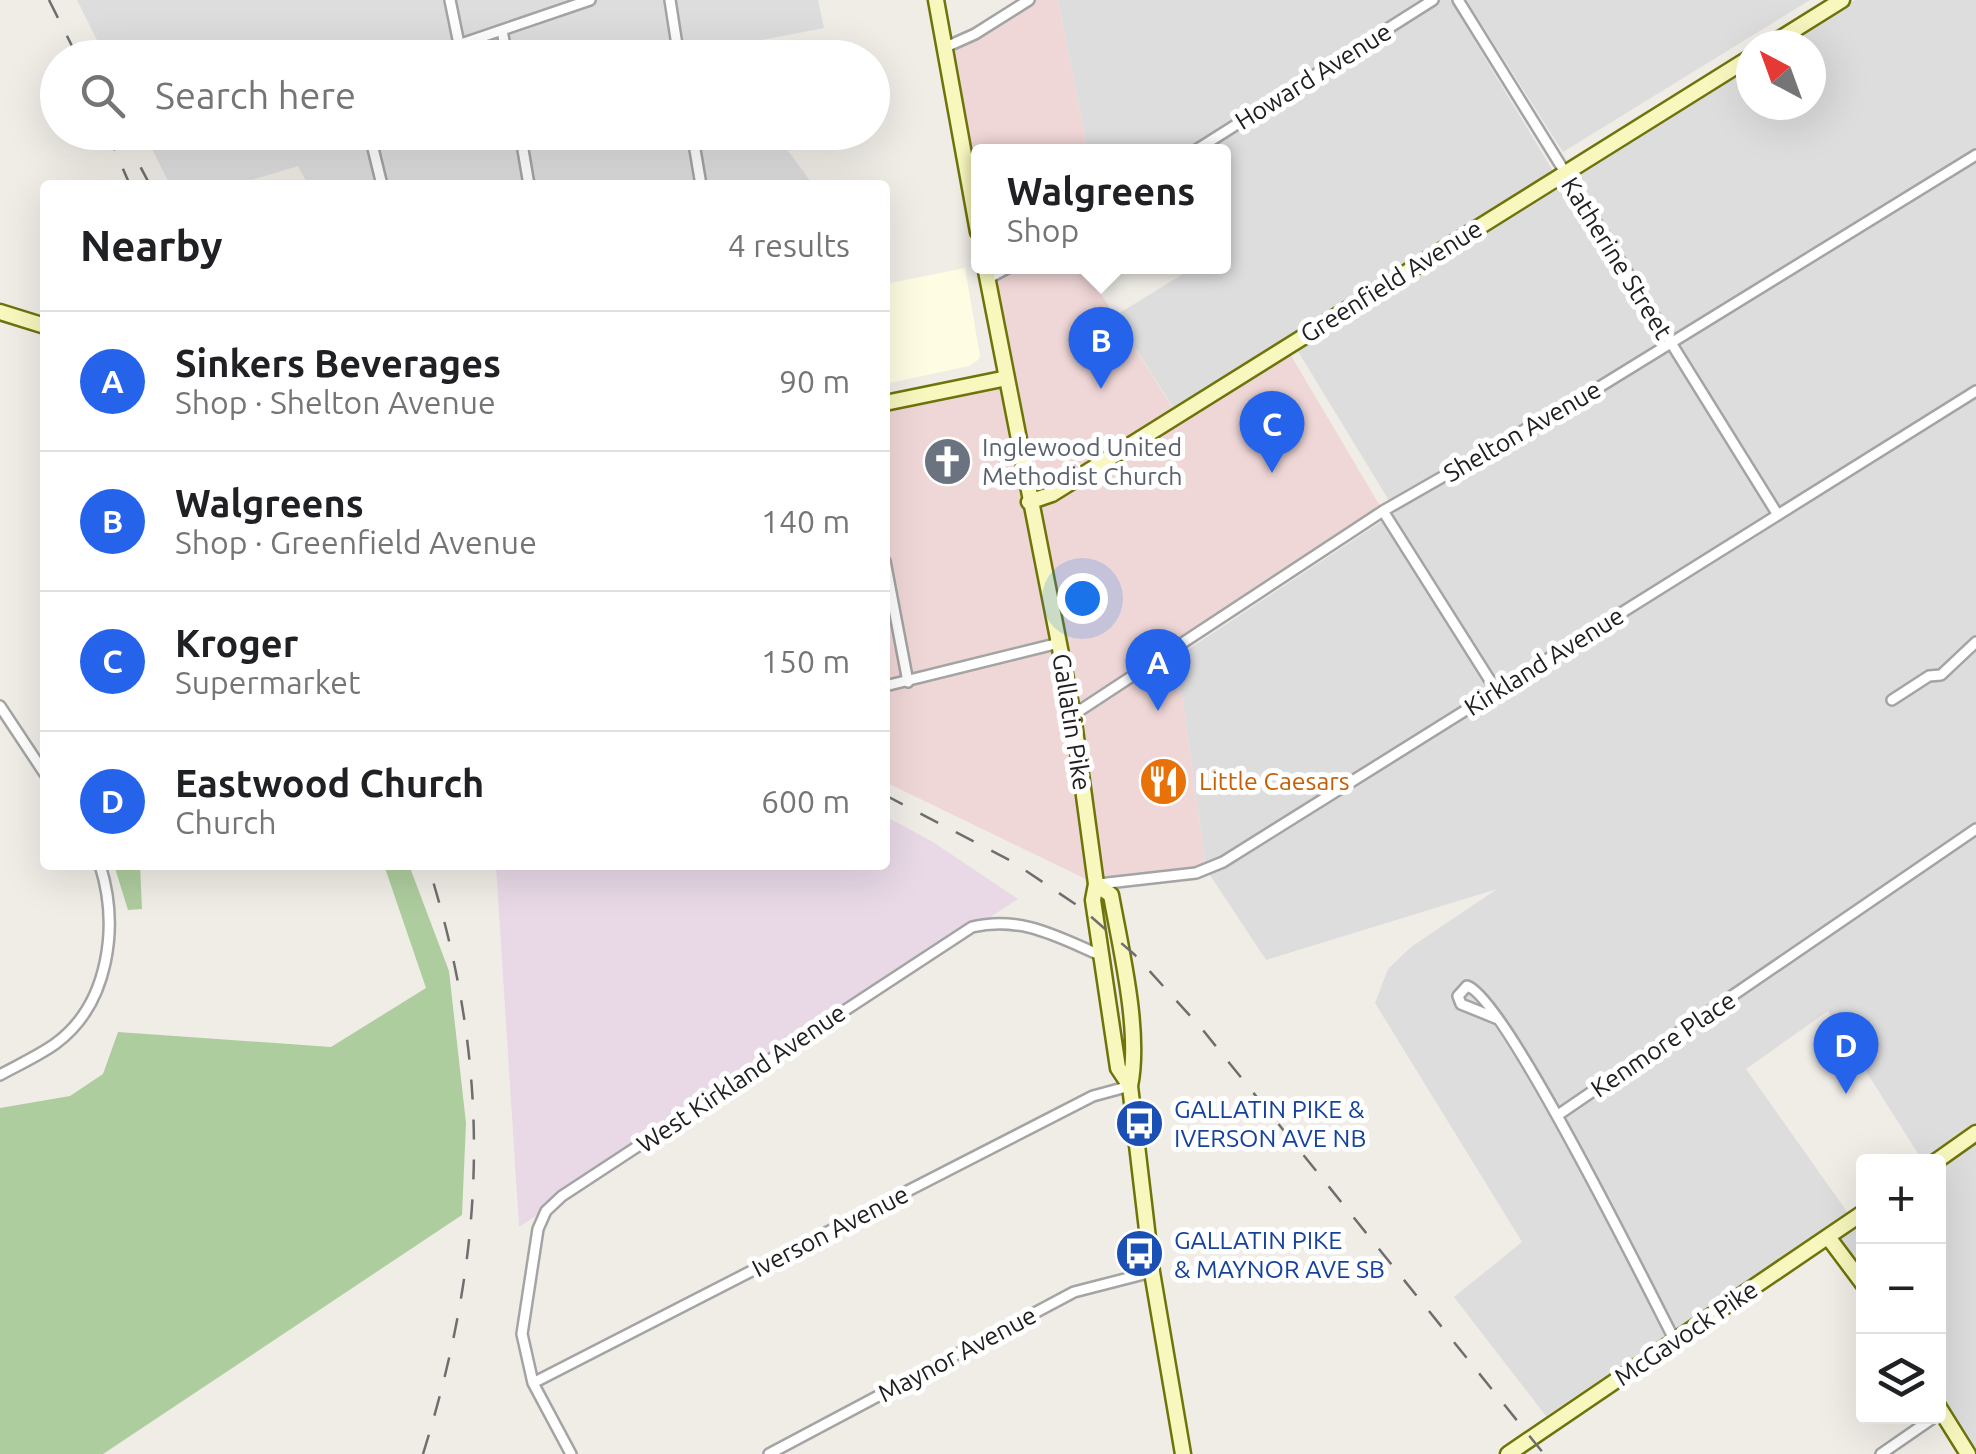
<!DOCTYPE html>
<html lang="en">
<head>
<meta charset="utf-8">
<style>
	:root { --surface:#fff; --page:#f2f2f2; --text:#202124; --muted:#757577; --line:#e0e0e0; --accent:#2563eb }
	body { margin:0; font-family:Ubuntu,sans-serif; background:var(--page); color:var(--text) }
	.controls { position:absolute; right:30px; bottom:30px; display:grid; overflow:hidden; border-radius:10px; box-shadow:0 10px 40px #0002 }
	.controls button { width:90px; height:90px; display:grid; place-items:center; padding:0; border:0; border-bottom:2px solid var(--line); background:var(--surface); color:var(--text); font:50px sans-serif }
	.compass { position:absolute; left:1736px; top:30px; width:90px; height:90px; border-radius:50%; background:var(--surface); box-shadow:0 10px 40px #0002; rotate:319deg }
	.you { position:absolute; left:1082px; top:598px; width:35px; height:35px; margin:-25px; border:8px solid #fff; border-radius:50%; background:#1a73e8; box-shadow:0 0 0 15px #1a73e833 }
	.badge { display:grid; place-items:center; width:65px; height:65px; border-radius:50%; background:var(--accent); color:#fff; font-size:32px; font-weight:700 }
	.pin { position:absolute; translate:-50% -82px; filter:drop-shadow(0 2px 5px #0008) }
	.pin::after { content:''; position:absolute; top:52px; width:35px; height:30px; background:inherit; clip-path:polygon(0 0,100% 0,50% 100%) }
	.popup { position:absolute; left:971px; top:144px; width:260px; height:130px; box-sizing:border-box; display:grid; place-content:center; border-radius:10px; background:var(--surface); filter:drop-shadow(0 2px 8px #0005); font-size:32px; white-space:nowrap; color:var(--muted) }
	.popup b { font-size:38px; color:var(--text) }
	.popup::after { content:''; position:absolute; left:50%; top:100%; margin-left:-20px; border:20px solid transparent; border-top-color:var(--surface) }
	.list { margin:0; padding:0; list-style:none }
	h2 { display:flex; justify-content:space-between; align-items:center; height:130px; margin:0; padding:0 40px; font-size:42px }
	h2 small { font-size:32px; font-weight:400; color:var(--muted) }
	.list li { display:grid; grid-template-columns:65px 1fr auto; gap:30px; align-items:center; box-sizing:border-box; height:140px; padding:0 40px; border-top:2px solid var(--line) }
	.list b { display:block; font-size:38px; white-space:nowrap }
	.list p { margin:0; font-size:32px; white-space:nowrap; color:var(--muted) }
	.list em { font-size:32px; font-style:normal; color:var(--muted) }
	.icon { flex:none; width:55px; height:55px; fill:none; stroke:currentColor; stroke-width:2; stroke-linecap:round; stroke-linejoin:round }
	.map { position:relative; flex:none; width:1976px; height:1454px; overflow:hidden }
	.search { position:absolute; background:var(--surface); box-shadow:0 10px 40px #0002; left:40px; top:40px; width:850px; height:110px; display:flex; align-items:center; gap:25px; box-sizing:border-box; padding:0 35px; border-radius:55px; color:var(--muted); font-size:38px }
	.panel { position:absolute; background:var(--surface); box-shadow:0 10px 40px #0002; left:40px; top:180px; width:850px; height:690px; border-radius:10px }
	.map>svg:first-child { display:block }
</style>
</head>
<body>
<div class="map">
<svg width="1976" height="1454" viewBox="0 0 1976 1454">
	<rect width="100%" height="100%" fill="#f0ede7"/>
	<!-- residential -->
	<path fill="#dedddd" d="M77,0H818L824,28L762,40L764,58H106Z
		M1058,0H1450L1553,171L1174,409L1115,316L1186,272L1184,267L1224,266V152L1088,151Z
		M1466,0H1810L1563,152Z
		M1855,0H1976V1123L1922,1160L1828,1011L1746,1069L1848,1213L1546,1416L1454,1297L1522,1242L1375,1003L1388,969L1411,947L1497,889L1266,960L1206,869L1182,695L1163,666L1396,512L1296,348L1751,65V105H1811V45H1783Z
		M144,133H775L811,182L804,185H308L298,166L235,185H170Z
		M1976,1138V1454L1939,1392L1938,1164Z
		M1863,1217V1275L1836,1236Z"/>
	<!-- commercial -->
	<path fill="#f0d7d7" d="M1029,0H1058L1088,151L978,152V232L946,47Z
		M985,267H1084L1177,415L1286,347L1383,511L1159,660L1182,695L1206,869L1096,884L885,782V403L1007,378Z"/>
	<!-- industrial -->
	<path fill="#e9d9e7" d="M885,816L933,842L1018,899L519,1227L496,865H885Z"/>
	<!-- education -->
	<path fill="#fefce2" d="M965,268L980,356L978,360L969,366L885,384V284Z"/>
	<!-- forest -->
	<path fill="#aecd9e" d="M114,865H140L142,909L128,910Z
		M384,865H409L449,971L466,1123L462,1215L103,1454H0V1108L70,1096L103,1074L118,1032L331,1047L426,988Z"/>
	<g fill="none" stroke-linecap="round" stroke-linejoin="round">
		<defs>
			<path id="street" d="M450,0L459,44
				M670,0L679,58
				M1458,0L1778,515
				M502,30L507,58
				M946,47L975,34L1029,0
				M420,58L590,0
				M369,132L382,185
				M520,132L529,185
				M692,132L701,185
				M168,142L198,132
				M1193,152L1433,0
				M987,279L1011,266
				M1383,511L1496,690
				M885,561L908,682
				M885,686L1059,643
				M1892,700L1929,676L1941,675L1976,642
				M0,706L45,774
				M1073,715L1383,511L1601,386L1976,155
				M1099,884L1196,873L1223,862L1976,391
				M1498,1019L1461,1004L1458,996L1467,986C1504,996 1648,1289 1674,1339
				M0,1075C18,1065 38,1056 55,1044C110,1004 119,925 100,865
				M1558,1115L1976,829
				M533,1383L1093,1096L1130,1086
				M571,1454L533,1383L522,1334L538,1229L546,1211L562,1196L972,927C1020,915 1058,937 1100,955
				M769,1454L1074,1292L1152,1272
				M1881,1454L1936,1416"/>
			<path id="secondary" d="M936,0L978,232
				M1770,45L1842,0
				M985,266L1073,715L1096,884L1093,900L1118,1068L1130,1086
				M0,312L45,326
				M885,403L1007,378
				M1029,502L1052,494L1751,57
				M1096,884L1111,895C1121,950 1141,1032 1130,1086L1152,1272L1183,1454
				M1935,1162L1976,1133
				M1828,1237L1864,1285
				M1938,1406L1968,1454
				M1508,1454L1864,1212"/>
		</defs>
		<!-- street casing -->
		<use href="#street" stroke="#a4a4a4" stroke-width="14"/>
		<!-- secondary casing -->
		<use href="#secondary" stroke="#6d740a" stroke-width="19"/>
		<!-- street -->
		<use href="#street" stroke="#fff" stroke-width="9"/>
		<!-- secondary -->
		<use href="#secondary" stroke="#f7f7be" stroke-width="14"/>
		<!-- rail -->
		<path stroke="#6e6e6e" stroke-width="2.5" stroke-dasharray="20 20" stroke-linecap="butt" d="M49,0L78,58
			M107,132L130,185
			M122,132L150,185
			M885,795L1013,862L1081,908L1135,955L1202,1029L1544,1454
			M423,1454C487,1249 493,1071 428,865"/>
	</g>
	<!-- icons -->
	<defs>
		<symbol id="church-disc" viewBox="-11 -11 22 22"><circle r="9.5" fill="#6b7280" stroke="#fff"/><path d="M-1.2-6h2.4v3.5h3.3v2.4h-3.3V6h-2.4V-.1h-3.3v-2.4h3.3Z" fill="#fff"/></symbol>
		<symbol id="restaurant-disc" viewBox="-11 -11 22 22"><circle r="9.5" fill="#e8710a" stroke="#fff"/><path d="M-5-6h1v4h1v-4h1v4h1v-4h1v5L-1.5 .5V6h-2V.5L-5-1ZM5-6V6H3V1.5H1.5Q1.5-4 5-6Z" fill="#fff"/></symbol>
		<symbol id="bus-disc" viewBox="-11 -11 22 22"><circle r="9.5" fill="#1a4fb4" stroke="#fff"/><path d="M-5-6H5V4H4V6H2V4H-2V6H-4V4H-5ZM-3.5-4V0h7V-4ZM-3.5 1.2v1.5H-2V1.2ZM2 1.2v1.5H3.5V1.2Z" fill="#fff"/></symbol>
	</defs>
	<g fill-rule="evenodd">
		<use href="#church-disc" x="920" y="434" width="55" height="55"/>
		<use href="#restaurant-disc" x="1136" y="754" width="55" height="55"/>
		<use href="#bus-disc" x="1112" y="1096" width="55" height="55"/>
		<use href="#bus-disc" x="1112" y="1226" width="55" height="55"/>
	</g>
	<g text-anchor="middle" stroke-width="10" stroke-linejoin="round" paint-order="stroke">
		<!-- street labels -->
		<g font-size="25" fill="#202020" stroke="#fff">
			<text transform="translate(1313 76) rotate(-32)" y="9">Howard Avenue</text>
			<text transform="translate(1617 258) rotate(58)" y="9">Katherine Street</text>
			<text transform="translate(1391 281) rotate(-32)" y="9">Greenfield Avenue</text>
			<text transform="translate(1522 431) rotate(-30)" y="9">Shelton Avenue</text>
			<text transform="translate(1544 661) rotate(-32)" y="9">Kirkland Avenue</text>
			<text transform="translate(1072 722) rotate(81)" y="9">Gallatin Pike</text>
			<text transform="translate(1663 1044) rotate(-34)" y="9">Kenmore Place</text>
			<text transform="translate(741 1078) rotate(-34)" y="9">West Kirkland Avenue</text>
			<text transform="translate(830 1231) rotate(-27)" y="9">Iverson Avenue</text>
			<text transform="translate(1686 1333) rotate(-34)" y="9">McGavock Pike</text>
			<text transform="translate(957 1354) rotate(-28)" y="9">Maynor Avenue</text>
		</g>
		<!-- worship labels -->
		<g font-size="25" fill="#5b616d" stroke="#fff" text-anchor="start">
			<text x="982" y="456">Inglewood United<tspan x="982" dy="29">Methodist Church</tspan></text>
		</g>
		<!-- food labels -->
		<g font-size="25" fill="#c56008" stroke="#fff" text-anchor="start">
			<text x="1199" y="790">Little Caesars</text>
		</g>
		<!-- transit labels -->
		<g font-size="25" fill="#164399" stroke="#fff" text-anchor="start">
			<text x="1174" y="1118">GALLATIN PIKE &amp;<tspan x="1174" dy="29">IVERSON AVE NB</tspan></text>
			<text x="1174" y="1249">GALLATIN PIKE<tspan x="1174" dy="29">&amp; MAYNOR AVE SB</tspan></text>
		</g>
	</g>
</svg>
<div class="controls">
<button>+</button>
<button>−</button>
<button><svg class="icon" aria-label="layers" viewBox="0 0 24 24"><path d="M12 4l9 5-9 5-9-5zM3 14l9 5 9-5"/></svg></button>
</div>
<svg class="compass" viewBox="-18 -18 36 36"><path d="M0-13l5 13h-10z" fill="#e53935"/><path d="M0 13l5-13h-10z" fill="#757577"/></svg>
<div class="you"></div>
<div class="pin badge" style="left:1158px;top:711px">A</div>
<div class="pin badge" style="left:1101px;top:389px">B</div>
<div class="popup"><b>Walgreens</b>Shop</div>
<div class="pin badge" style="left:1272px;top:473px">C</div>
<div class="pin badge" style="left:1846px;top:1094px">D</div>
<div class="search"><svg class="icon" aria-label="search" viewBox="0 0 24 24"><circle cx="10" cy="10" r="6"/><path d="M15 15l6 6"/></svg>Search here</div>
<section class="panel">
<h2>Nearby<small>4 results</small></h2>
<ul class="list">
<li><span class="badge">A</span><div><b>Sinkers Beverages</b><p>Shop · Shelton Avenue</p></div><em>90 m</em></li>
<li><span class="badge">B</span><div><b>Walgreens</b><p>Shop · Greenfield Avenue</p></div><em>140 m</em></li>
<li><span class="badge">C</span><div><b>Kroger</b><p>Supermarket</p></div><em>150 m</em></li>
<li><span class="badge">D</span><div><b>Eastwood Church</b><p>Church</p></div><em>600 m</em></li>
</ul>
</section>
</div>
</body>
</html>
